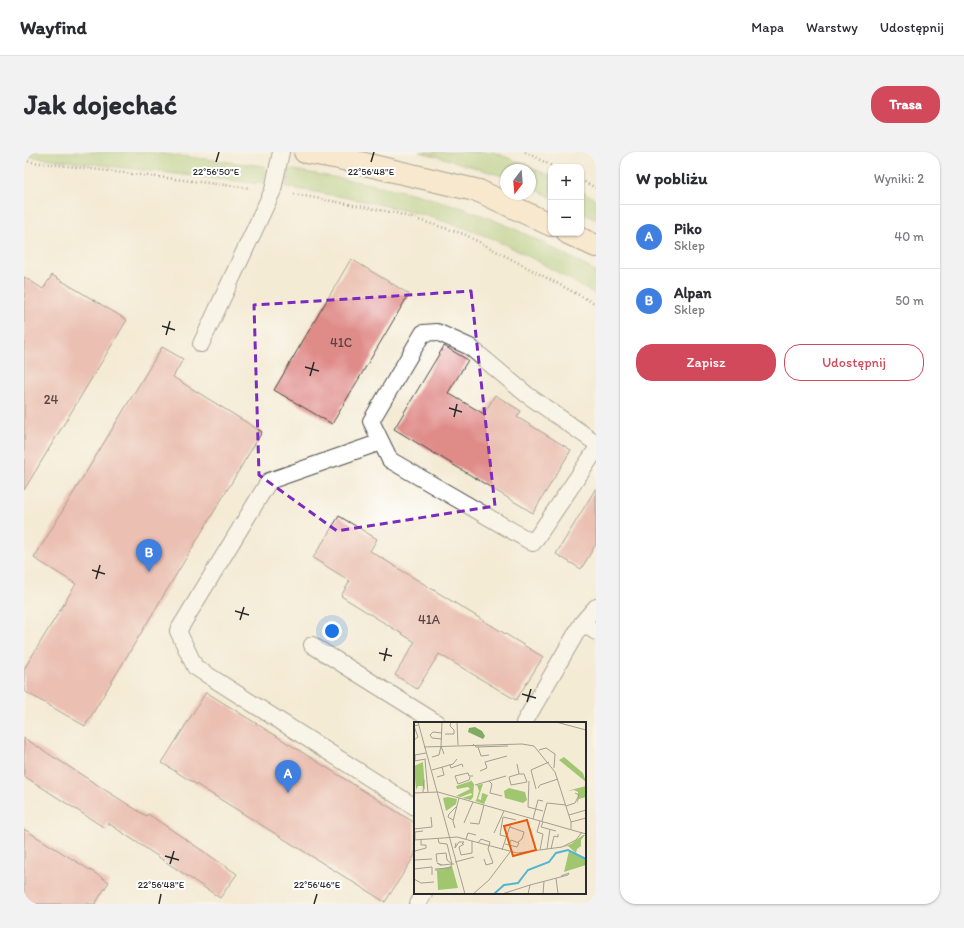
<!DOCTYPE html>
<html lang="pl">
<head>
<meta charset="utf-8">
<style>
	:root { --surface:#fff; --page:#f2f2f3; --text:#2b2b33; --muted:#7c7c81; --line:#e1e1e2; --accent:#d1495b }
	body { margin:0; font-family:Itim,sans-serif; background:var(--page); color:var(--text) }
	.controls { position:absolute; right:12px; top:12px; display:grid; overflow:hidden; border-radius:8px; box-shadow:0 1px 3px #0004 }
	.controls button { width:36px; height:36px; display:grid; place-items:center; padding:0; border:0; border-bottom:1px solid var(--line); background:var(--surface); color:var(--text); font:20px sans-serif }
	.compass { position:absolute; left:476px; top:12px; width:36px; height:36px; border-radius:50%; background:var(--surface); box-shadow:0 1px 3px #0004; rotate:196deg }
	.you { position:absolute; left:308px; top:479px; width:14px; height:14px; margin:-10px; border:3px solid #fff; border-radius:50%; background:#1a73e8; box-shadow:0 0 0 6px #1a73e833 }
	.badge { display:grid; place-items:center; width:26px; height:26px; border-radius:50%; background:var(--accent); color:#fff; font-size:13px; font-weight:700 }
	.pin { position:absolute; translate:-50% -33px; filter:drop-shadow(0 1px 2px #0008) }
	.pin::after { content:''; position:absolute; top:21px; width:14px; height:12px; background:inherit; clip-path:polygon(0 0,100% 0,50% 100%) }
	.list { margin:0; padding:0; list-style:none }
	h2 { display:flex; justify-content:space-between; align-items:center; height:52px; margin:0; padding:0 16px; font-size:17px }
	h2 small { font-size:13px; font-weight:400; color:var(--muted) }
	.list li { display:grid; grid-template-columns:26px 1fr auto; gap:12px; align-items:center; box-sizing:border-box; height:64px; padding:0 16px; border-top:1px solid var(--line) }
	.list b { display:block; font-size:15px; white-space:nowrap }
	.list p { margin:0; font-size:13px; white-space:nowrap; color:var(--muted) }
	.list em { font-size:13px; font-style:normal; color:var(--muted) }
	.actions { display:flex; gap:8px; padding:12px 16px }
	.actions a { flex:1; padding:9px 0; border:1px solid var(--accent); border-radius:16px; text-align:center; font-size:14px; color:var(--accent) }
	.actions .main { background:var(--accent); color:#fff }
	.map { position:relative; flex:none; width:572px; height:752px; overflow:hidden; border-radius:16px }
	header { display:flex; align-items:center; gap:24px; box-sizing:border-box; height:56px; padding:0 20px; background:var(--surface); border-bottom:1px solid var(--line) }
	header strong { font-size:19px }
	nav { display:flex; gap:22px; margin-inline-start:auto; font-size:14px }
	.intro { display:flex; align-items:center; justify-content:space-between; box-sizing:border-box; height:96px; padding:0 24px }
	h1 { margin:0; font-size:28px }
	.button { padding:10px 18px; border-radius:16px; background:var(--accent); color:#fff; font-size:14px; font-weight:700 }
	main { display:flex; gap:24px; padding:0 24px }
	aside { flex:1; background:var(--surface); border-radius:16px; box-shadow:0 1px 3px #0004 }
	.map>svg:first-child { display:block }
</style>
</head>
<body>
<header>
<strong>Wayfind</strong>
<nav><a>Mapa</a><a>Warstwy</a><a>Udostępnij</a></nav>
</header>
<div class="intro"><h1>Jak dojechać</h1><a class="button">Trasa</a></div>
<main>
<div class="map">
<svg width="572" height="752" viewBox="0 0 572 752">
	<rect width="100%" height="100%" fill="#fff"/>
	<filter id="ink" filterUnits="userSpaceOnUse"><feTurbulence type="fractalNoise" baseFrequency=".025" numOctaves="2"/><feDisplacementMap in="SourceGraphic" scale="8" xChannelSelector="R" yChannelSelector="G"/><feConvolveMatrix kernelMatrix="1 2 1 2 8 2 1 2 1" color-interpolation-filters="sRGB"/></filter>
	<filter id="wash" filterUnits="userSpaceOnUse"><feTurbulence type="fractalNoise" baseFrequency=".012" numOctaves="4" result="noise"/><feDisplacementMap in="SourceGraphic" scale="16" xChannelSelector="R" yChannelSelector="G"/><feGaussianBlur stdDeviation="0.9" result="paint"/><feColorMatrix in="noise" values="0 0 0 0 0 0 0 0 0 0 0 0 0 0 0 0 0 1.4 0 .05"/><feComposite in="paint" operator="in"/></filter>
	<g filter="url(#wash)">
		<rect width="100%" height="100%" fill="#f4ebd5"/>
		<!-- green -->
		<path fill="#a0c670" stroke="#66784e" d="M0,0H123L240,14L242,18L240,29L237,32L0,4Z
			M395,0H470L527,24V45L506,35V18H482V25L412,4Z
			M266,17C312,26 360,33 406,46C465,62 519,89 572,120V143C533,120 494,96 451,80C390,57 326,46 262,35Z
			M557,39L572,47V68L557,60Z"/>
		<g id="blocks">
			<!-- building -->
			<path fill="#df8b88" d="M327,107L385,142L308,272L250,238Z
				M28,123L103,168L0,338V125L19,137Z
				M420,194L444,208L424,241L460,262L471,243L497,259L493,265L547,298L509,361L370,277Z
				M138,195L159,207L149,225L238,280L61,574L0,539V517L52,432L10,406Z
				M572,336V392L557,417L532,402Z
				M315,364L353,387L346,399L519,505L492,548L415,502L393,537L371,523L391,490L317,444L326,429L289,406Z
				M182,540L391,671V703L361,750L138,611Z
				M0,586L122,664L124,662L213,722L196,746L84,671L81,676L0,624Z
				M0,677L85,730L71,752H0Z"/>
		</g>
	</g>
	<g filter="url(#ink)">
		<use href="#blocks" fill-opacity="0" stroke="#494844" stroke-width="1"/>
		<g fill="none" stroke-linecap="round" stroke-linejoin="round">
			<defs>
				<path id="lane" d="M177,192L249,38L257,0
					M357,290L245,329L154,479L171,515L391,655
					M572,291L502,242L446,195L413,180L399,181L347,269L366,308L509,391L572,298
					M558,471L572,480
					M288,493L413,571
					M500,571L558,471L572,455
					M394,752L400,741"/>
				<path id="secondary" d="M281,0L315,6L455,39L527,73
					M544,81L572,94"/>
			</defs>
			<!-- lane casing -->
			<use href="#lane" stroke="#494844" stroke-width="18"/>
			<!-- secondary casing -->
			<use href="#secondary" stroke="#494844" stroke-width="24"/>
			<!-- path -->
			<path stroke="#494844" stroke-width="2.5" stroke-dasharray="1 3" stroke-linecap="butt" d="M501,0L530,15
				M0,9L226,36
				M557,28L572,36
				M270,42L372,61L440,82L572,152"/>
			<!-- lane -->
			<use href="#lane" stroke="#fff" stroke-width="16"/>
			<!-- secondary -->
			<use href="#secondary" stroke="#fde5c5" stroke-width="22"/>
		</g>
	</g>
	<!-- marked area -->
	<path d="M0 0H572V752H0ZM447,139L471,354L313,379L235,323L230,153Z" fill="#f4ebd5" fill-opacity=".55" fill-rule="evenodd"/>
	<path fill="none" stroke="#7b2cbf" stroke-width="3" stroke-dasharray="8 5" stroke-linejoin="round" d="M447,139L471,354L313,379L235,323L230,153Z"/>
	<!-- ticks -->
	<path fill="none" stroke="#2b2b2b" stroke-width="1.5" d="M192,10L195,0M347,10L350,0M138,174L151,178M142,183L146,169M281,215L295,219M286,224L290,210M425,256L438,260M430,265L433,252M68,418L81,422M72,427L76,413M211,459L225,463M216,468L220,455M355,501L368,504M360,509L363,496M498,542L512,546M503,550L507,537M141,704L155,708M146,712L150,699M135,752L137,742M290,752L293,742"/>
	<g text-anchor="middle" stroke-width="4" stroke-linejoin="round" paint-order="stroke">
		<!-- number labels -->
		<g font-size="13" fill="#584342">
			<text x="317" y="195">41C</text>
			<text x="27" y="252">24</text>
			<text x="405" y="472">41A</text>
		</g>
	</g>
	<!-- overview -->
	<g transform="translate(390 570)">
		<rect width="172" height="172" fill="#f4ebd5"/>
		<path d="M150,35L169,51L172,60L145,38ZM9,40L11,68L9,64H4L2,68L0,44ZM56,57L60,62L59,77V75L57,78L48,76L58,73L57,71L47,75L42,74L56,67L54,65L43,67L42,64L57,59ZM69,62L64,77L67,78L68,71L74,73L70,82L61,79V78L62,79L65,69L63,63ZM172,64V75L165,77L163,82L164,70L160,68L153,69ZM95,66L111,70L113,78L109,81L91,76L90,69ZM34,75L43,77L42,82L32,89L29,76ZM169,113H171L167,118V124L163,127L162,131L154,124L144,126L157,122ZM155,129L172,137V143L150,150ZM38,144L44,166L24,168L23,149L20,148Z" fill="#a0c670"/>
		<path d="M61,5L68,9L71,14L69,17L54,10L55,6Z" fill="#80ab62"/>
		<path fill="none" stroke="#53b4d2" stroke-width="2" d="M80,172L90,163L104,161L114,148L135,140L142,131L154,128L172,137"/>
		<path fill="none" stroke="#a49e91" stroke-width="1" d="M4,0L51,172M28,0L27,24L30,32M43,0L44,23M142,0L172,8M28,11L19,10L16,13L18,16L28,17M31,12H40V8L36,4L37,0M0,18L4,15L0,4L4,3M59,22L62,25L94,24M10,25L108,22L120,24L141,50L157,100V107M64,25L67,34L75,33M125,28L132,26L141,32L140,46M18,35L25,33L27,24M11,38L14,70M0,39L12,37M1,39V33L12,31M103,42L105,52L95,55L97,63L113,60L110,52H105M36,43L37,46L48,42L49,45M18,48L39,42L43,37M66,49L73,46L71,40L93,34M23,55L30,53L28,45M56,55L55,58L44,62L41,54L54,51L55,54H59M75,59L78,62L76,71L88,74M115,59L114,85L129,89M61,63L92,54M124,66L126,63L144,57M122,67L117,48L135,40M9,70L10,58M0,71L24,70L172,112M152,84L161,81L165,73L161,71M155,93L172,88M89,95L86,113L94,115M89,95L102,98M119,97L124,78L129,79M39,98L34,95L35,92L43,84M126,99L123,110L129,112L126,128M128,99L133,81L152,83M129,100L127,105L142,109M157,100L172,96M50,101L59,80M56,101L65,102L70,83M96,105L110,110L108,117L104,120M41,106L39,99L45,76M0,107L18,105L17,95M80,111L90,89M24,116L25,121L33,122L38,142M52,117L54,111L62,113M0,118L43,115L103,131L148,125L162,118L168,110M1,118V110L9,109M42,121L41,126L45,120H50L48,122M64,121L67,117L76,120L74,127L79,141L72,143L70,137M50,122L45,125L47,133L58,131V119M91,122L103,125L105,121L97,118L95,123M133,127L136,107M137,127L140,114L144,115V112M88,128L97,101M1,129L12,126V123H7V118M0,138L18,137M23,140L22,132L32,131L33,138L38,142M41,140L60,135M28,143L23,141L26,143H28L38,142H40M0,147L18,145V153M21,147L36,146L38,142M142,156L144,172M0,157L7,161L20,160M59,172L75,158L96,130M88,172L116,163M114,172L116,163L154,153L155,151L147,154M129,172L130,159"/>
		<path fill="#e8590c" fill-opacity="0.15" stroke="#e8590c" stroke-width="2" d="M113,98L122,128L99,134L90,104Z"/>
		<rect width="172" height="172" fill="none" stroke="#2b2b2b" stroke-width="2"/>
	</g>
	<g font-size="10" text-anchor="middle" fill="#2b2b2b" stroke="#fff" stroke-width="4" stroke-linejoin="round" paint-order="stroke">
		<text x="192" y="23">22°56'50"E</text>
		<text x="347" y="23">22°56'48"E</text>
		<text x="137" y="736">22°56'48"E</text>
		<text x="293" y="736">22°56'46"E</text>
	</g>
</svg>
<div class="controls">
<button>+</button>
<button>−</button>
</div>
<svg class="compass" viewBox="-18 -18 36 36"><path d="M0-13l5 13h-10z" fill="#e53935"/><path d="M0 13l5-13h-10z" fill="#7c7c81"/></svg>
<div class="you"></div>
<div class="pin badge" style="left:264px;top:641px;background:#3f7fe0">A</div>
<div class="pin badge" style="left:125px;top:420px;background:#3f7fe0">B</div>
</div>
<aside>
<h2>W pobliżu<small>Wyniki: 2</small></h2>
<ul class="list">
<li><span class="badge" style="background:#3f7fe0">A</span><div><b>Piko</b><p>Sklep</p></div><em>40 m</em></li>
<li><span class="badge" style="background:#3f7fe0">B</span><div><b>Alpan</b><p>Sklep</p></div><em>50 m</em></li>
</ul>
<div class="actions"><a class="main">Zapisz</a><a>Udostępnij</a></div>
</aside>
</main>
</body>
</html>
